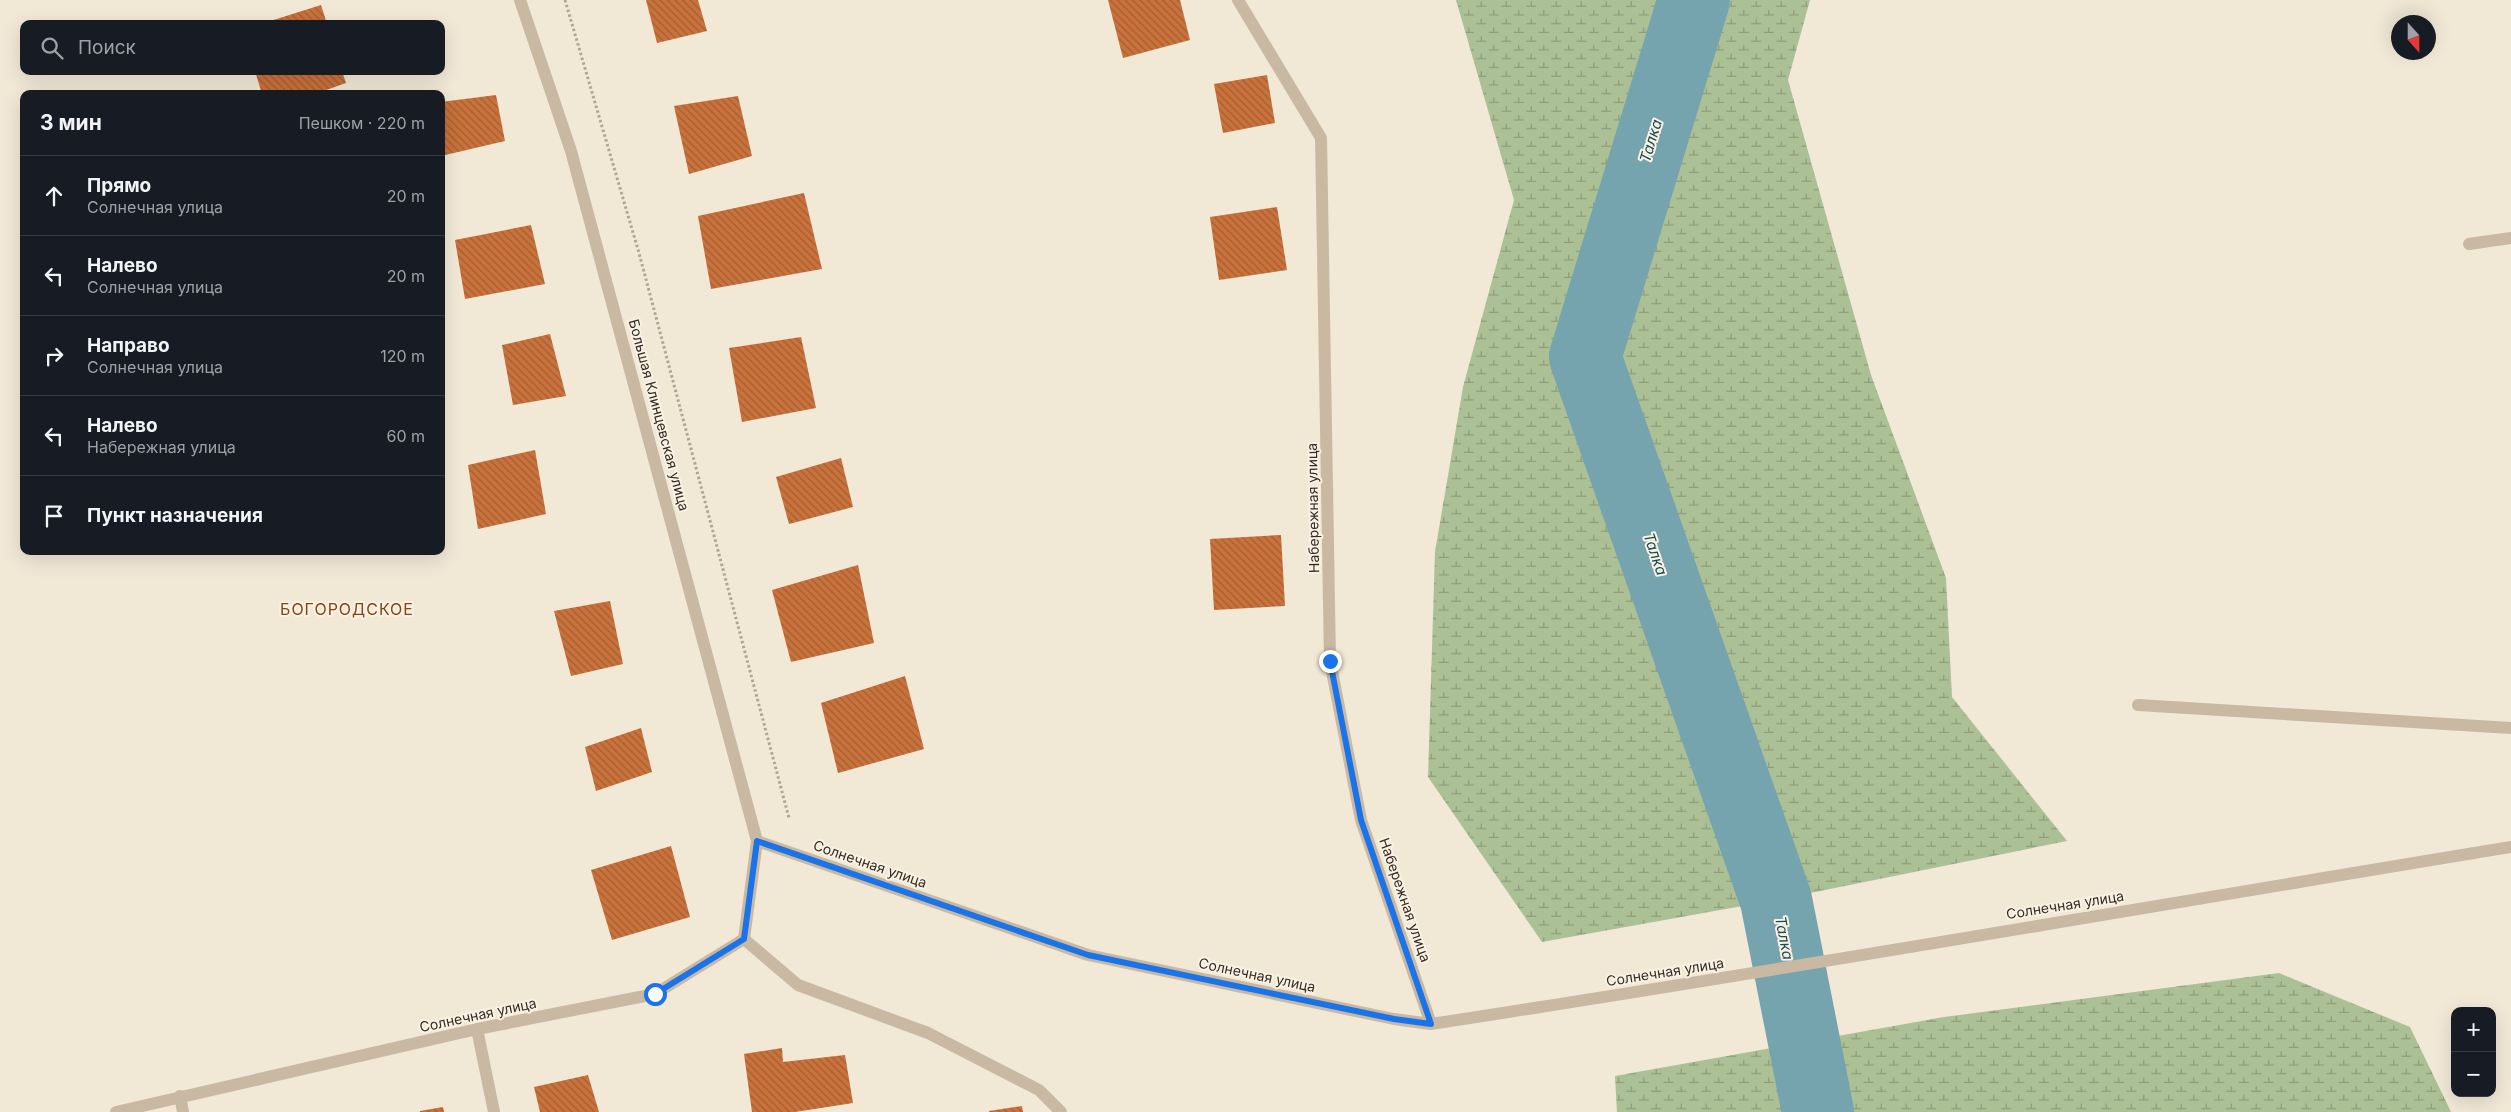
<!DOCTYPE html>
<html lang="ru">
<head>
<meta charset="utf-8">
<style>
	:root { --surface:#171b24; --page:#242831; --text:#f1f3f6; --muted:#9ea1a6; --line:#363941 }
	body { margin:0; font-family:Inter,sans-serif; background:var(--page); color:var(--text) }
	.controls { position:absolute; right:15px; bottom:15px; display:grid; overflow:hidden; border-radius:10px; box-shadow:0 5px 20px #0002 }
	.controls button { width:45px; height:45px; display:grid; place-items:center; padding:0; border:0; border-bottom:1px solid var(--line); background:var(--surface); color:var(--text); font:25px sans-serif }
	.compass { position:absolute; left:2391px; top:15px; width:45px; height:45px; border-radius:50%; background:var(--surface); box-shadow:0 5px 20px #0002; rotate:159deg }
	.stop { position:absolute; width:15px; height:15px; margin:-11px; border:4px solid #1a73e8; border-radius:50%; background:#fff }
	.stop.end { background:#1a73e8; border-color:#fff; box-shadow:0 1px 5px #0008 }
	.list { margin:0; padding:0; list-style:none }
	h2 { display:flex; justify-content:space-between; align-items:center; height:65px; margin:0; padding:0 20px; font-size:21px }
	h2 small { font-size:16px; font-weight:400; color:var(--muted) }
	.list li { display:grid; grid-template-columns:32px 1fr auto; gap:15px; align-items:center; box-sizing:border-box; height:80px; padding:0 20px; border-top:1px solid var(--line) }
	.list b { display:block; font-size:19px; white-space:nowrap }
	.list p { margin:0; font-size:16px; white-space:nowrap; color:var(--muted) }
	.list em { font-size:16px; font-style:normal; color:var(--muted) }
	.icon { flex:none; width:28px; height:28px; fill:none; stroke:currentColor; stroke-width:2; stroke-linecap:round; stroke-linejoin:round }
	.map { position:relative; flex:none; width:2511px; height:1112px; overflow:hidden }
	.search { position:absolute; background:var(--surface); box-shadow:0 5px 20px #0002; left:20px; top:20px; width:425px; height:55px; display:flex; align-items:center; gap:12px; box-sizing:border-box; padding:0 18px; border-radius:10px; color:var(--muted); font-size:19px }
	.panel { position:absolute; background:var(--surface); box-shadow:0 5px 20px #0002; left:20px; top:90px; width:425px; height:465px; border-radius:10px }
	.map>svg:first-child { display:block }
</style>
</head>
<body>
<div class="map">
<svg width="2511" height="1112" viewBox="0 0 2511 1112">
	<defs>
		<pattern id="wetland-marsh" width="20" height="14" patternUnits="userSpaceOnUse" patternTransform="scale(1.25)"><rect width="20" height="14" fill="#acc096"/><path d="M1 5h8M5 5V1M11 12h8M15 12V8" fill="none" stroke="#8d9c7a"/></pattern>
		<pattern id="building-back-hatch" width="6" height="6" patternUnits="userSpaceOnUse" patternTransform="scale(1.25)"><rect width="6" height="6" fill="#c9723c"/><path d="M-1 5l2 2M0 0l6 6M5-1l2 2" fill="none" stroke="#a45e32"/></pattern>
	</defs>
	<rect width="100%" height="100%" fill="#f1e8d6"/>
	<!-- wetland -->
	<path fill="url(#wetland-marsh)" d="M1456,0H1810L1788,80L1871,375L1946,578L1952,697L2067,841L1776,900L1542,942L1428,777L1435,552L1463,387L1514,200Z
		M2279,973L2410,1027L2451,1112H1617L1615,1076L1944,1017Z"/>
	<g fill="none" stroke-linecap="round" stroke-linejoin="round">
		<!-- river -->
		<path stroke="#75a4af" stroke-width="72" d="M1694,0L1585,357L1776,900L1818,1112"/>
	</g>
	<!-- building -->
	<path fill="url(#building-back-hatch)" d="M646,0H698L707,31L657,43Z
		M1108,0H1180L1190,40L1123,58Z
		M321,5L327,24H264V23Z
		M255,71H342L346,83L315,94H262Z
		M1267,75L1275,123L1223,133L1214,84Z
		M496,95L505,141L441,156V102Z
		M738,96L752,156L689,174L674,106Z
		M804,193L822,269L711,289L698,216Z
		M1277,207L1287,270L1219,280L1210,217Z
		M531,225L545,284L465,299L455,240Z
		M550,334L566,396L513,405L502,345Z
		M801,337L816,408L742,422L729,348Z
		M535,450L546,514L478,529L468,465Z
		M841,458L853,507L789,524L776,477Z
		M1281,535L1285,606L1214,610L1210,539Z
		M858,565L874,643L791,662L772,590Z
		M610,601L623,664L571,676L554,611Z
		M905,676L924,749L838,773L821,703Z
		M641,728L652,772L596,791L585,747Z
		M671,846L690,917L612,940L591,870Z
		M782,1048L783,1062L845,1055L853,1103L795,1112H752L744,1054Z
		M588,1075L599,1112H540L534,1087Z
		M1022,1106L1023,1112H989V1111Z
		M443,1107L444,1112H420V1111Z"/>
	<g fill="none" stroke-linecap="round" stroke-linejoin="round">
		<!-- path -->
		<path stroke="#b5a48d" stroke-width="3" stroke-dasharray="2.5 2.5" stroke-linecap="butt" d="M565,0L639,253L789,818"/>
		<!-- minor -->
		<path stroke="#c9b9a2" stroke-width="12" d="M1238,0L1321,138L1330,661L1361,820L1431,1024
			M2469,244L2511,238
			M2138,705L2511,728
			M757,841L1088,955L1394,1019L1431,1024C1792,969 2151,906 2511,847
			M744,939L798,985L928,1033L1039,1090L1061,1112
			M477,1029L494,1112
			M180,1096L183,1112
			M116,1112L477,1029L655,994L744,939L757,841L571,151L520,0"/>
	</g>
	<g fill="none" stroke-linecap="round" stroke-linejoin="round">
		<!-- route -->
		<path stroke="#1a73e8" stroke-width="6" d="M655,994L744,939L757,841L1088,955L1394,1019L1431,1024L1361,820L1330,661"/>
	</g>
	<g text-anchor="middle" stroke-width="4" stroke-linejoin="round" paint-order="stroke">
		<!-- street labels -->
		<g font-size="14" fill="#342c25" stroke="#f9f2e2">
			<text transform="translate(659 415) rotate(75)" y="5">Большая Клинцевская улица</text>
			<text transform="translate(1313 508) rotate(-91)" y="5">Набережная улица</text>
			<text transform="translate(870 864) rotate(19)" y="5">Солнечная улица</text>
			<text transform="translate(1405 900) rotate(71)" y="5">Набережная улица</text>
			<text transform="translate(2065 905) rotate(-9)" y="5">Солнечная улица</text>
			<text transform="translate(1665 972) rotate(-9)" y="5">Солнечная улица</text>
			<text transform="translate(1257 975) rotate(12)" y="5">Солнечная улица</text>
			<text transform="translate(478 1015) rotate(-12)" y="5">Солнечная улица</text>
		</g>
		<!-- water labels -->
		<g font-size="15" font-style="italic" fill="#1a4956" stroke="#f9f2e2">
			<text transform="translate(1651 141) rotate(-73)" y="5">Талка</text>
			<text transform="translate(1655 554) rotate(71)" y="5">Талка</text>
			<text transform="translate(1784 938) rotate(79)" y="5">Талка</text>
		</g>
		<!-- quarter labels -->
		<g font-size="16" letter-spacing="1" fill="#84441c" stroke="#f9f2e2">
			<text x="347" y="615">БОГОРОДСКОЕ</text>
		</g>
	</g>
</svg>
<div class="controls">
<button>+</button>
<button>−</button>
</div>
<svg class="compass" viewBox="-18 -18 36 36"><path d="M0-13l5 13h-10z" fill="#e53935"/><path d="M0 13l5-13h-10z" fill="#9ea1a6"/></svg>
<div class="stop" style="left:655px;top:994px"></div>
<div class="stop end" style="left:1330px;top:661px"></div>
<div class="search"><svg class="icon" aria-label="search" viewBox="0 0 24 24"><circle cx="10" cy="10" r="6"/><path d="M15 15l6 6"/></svg>Поиск</div>
<section class="panel">
<h2>3 мин<small>Пешком · 220 m</small></h2>
<ul class="list">
<li><svg class="icon" aria-label="ahead" viewBox="0 0 24 24"><path d="M12 20V5M6 11l6-6 6 6"/></svg><div><b>Прямо</b><p>Солнечная улица</p></div><em>20 m</em></li>
<li><svg class="icon" aria-label="left" viewBox="0 0 24 24"><path d="M17 20v-9H6M10 6l-5 5 5 5"/></svg><div><b>Налево</b><p>Солнечная улица</p></div><em>20 m</em></li>
<li><svg class="icon" aria-label="right" viewBox="0 0 24 24"><path d="M7 20v-9h11M14 6l5 5-5 5"/></svg><div><b>Направо</b><p>Солнечная улица</p></div><em>120 m</em></li>
<li><svg class="icon" aria-label="left" viewBox="0 0 24 24"><path d="M17 20v-9H6M10 6l-5 5 5 5"/></svg><div><b>Налево</b><p>Набережная улица</p></div><em>60 m</em></li>
<li><svg class="icon" aria-label="arrive" viewBox="0 0 24 24"><path d="M6 21V4h12l-3 4 3 4H6"/></svg><div><b>Пункт назначения</b></div></li>
</ul>
</section>
</div>
</body>
</html>
